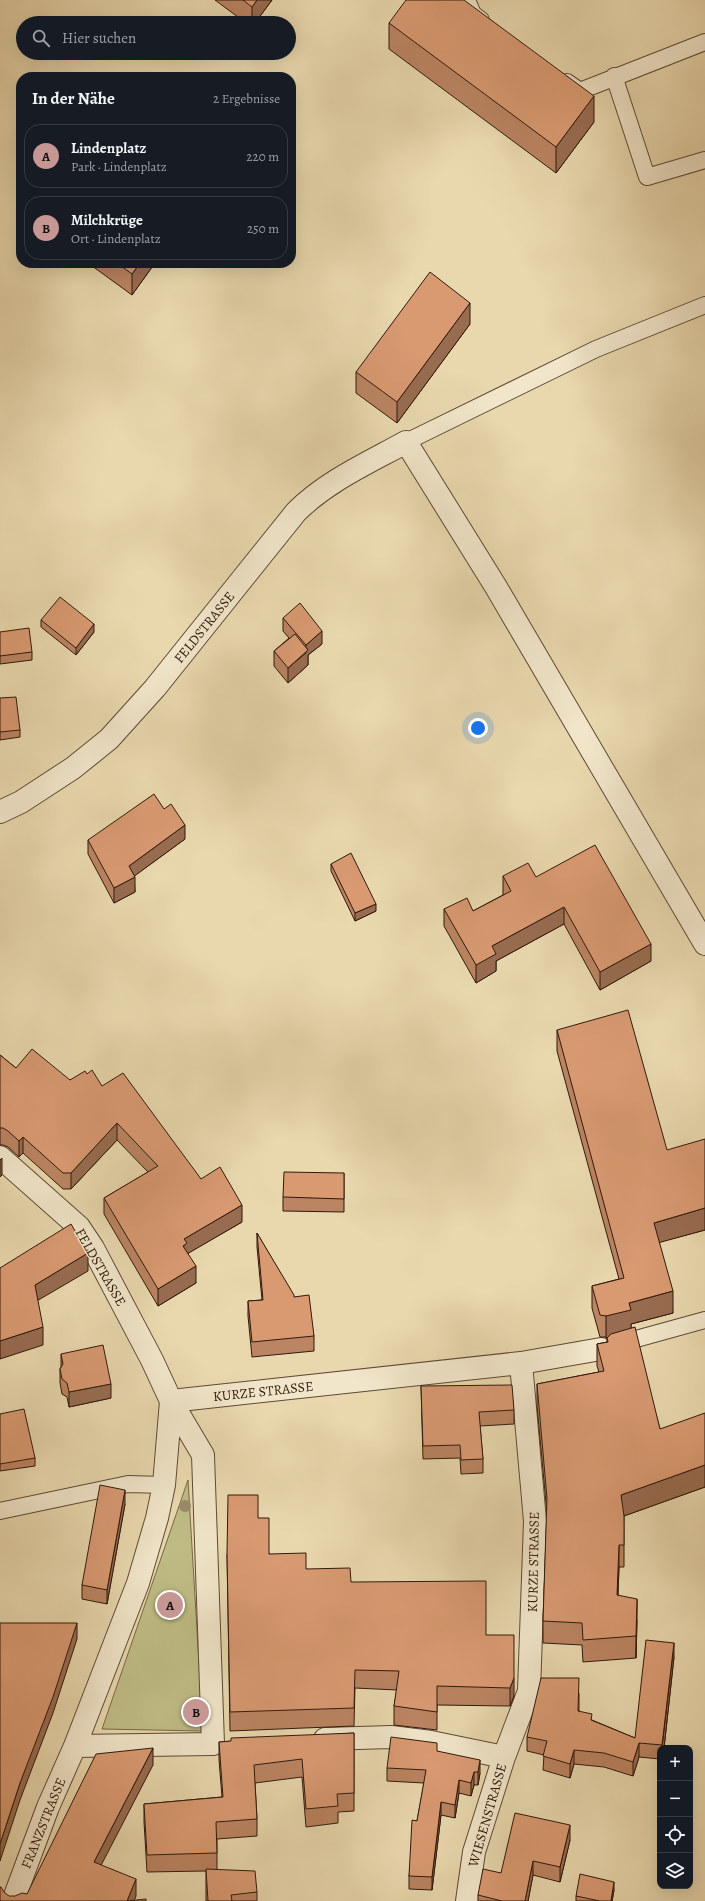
<!DOCTYPE html>
<html lang="de">
<head>
<meta charset="utf-8">
<style>
	:root { --surface:#171b24; --page:#242831; --text:#f1f3f6; --muted:#9ea1a6; --line:#363941; --accent:#c59692 }
	body { margin:0; font-family:Alegreya,serif; background:var(--page); color:var(--text) }
	.controls { position:absolute; right:12px; bottom:12px; display:grid; overflow:hidden; border-radius:8px; box-shadow:0 4px 16px #0002 }
	.controls button { width:36px; height:36px; display:grid; place-items:center; padding:0; border:0; border-bottom:1px solid var(--line); background:var(--surface); color:var(--text); font:20px sans-serif }
	.you { position:absolute; left:478px; top:728px; width:14px; height:14px; margin:-10px; border:3px solid #fff; border-radius:50%; background:#1a73e8; box-shadow:0 0 0 6px #1a73e833 }
	.badge { display:grid; place-items:center; width:26px; height:26px; border-radius:50%; background:var(--accent); color:#111; font-size:13px; font-weight:700 }
	.pin { position:absolute; translate:-50% -50%; border:2px solid #fff; box-shadow:0 1px 4px #0006 }
	.list { margin:0; padding:0; list-style:none }
	h2 { display:flex; justify-content:space-between; align-items:center; height:52px; margin:0; padding:0 16px; font-size:17px }
	h2 small { font-size:13px; font-weight:400; color:var(--muted) }
	.list li { display:grid; grid-template-columns:26px 1fr auto; gap:12px; align-items:center; box-sizing:border-box; height:64px; margin:0 8px 8px; padding:0 8px; border:1px solid var(--line); border-radius:16px }
	.list b { display:block; font-size:15px; white-space:nowrap }
	.list p { margin:0; font-size:13px; white-space:nowrap; color:var(--muted) }
	.list em { font-size:13px; font-style:normal; color:var(--muted) }
	.icon { flex:none; width:22px; height:22px; fill:none; stroke:currentColor; stroke-width:2; stroke-linecap:round; stroke-linejoin:round }
	.map { position:relative; flex:none; width:705px; height:1901px; overflow:hidden }
	.search { position:absolute; background:var(--surface); box-shadow:0 4px 16px #0002; left:16px; top:16px; width:280px; height:44px; display:flex; align-items:center; gap:10px; box-sizing:border-box; padding:0 14px; border-radius:22px; color:var(--muted); font-size:15px }
	.panel { position:absolute; background:var(--surface); box-shadow:0 4px 16px #0002; left:16px; top:72px; width:280px; height:196px; border-radius:16px }
	.map>svg:first-child { display:block }
</style>
</head>
<body>
<div class="map">
<svg width="705" height="1901" viewBox="0 0 705 1901">
	<rect width="100%" height="100%" fill="#e9d8ae"/>
	<filter id="stains"><feTurbulence type="fractalNoise" baseFrequency=".005" numOctaves="4"/><feColorMatrix values="0 0 0 0 .2 0 0 0 0 .09 0 0 0 0 .02 0 0 0 .5 -.17"/></filter>
	<radialGradient id="worn" r=".72"><stop offset=".6" stop-color="#630" stop-opacity="0"/><stop offset="1" stop-color="#630" stop-opacity=".3"/></radialGradient>
	<!-- green -->
	<path fill="#bfbc85" stroke="#786a49" d="M188,1480L203,1731L102,1729Z"/>
	<g fill="none" stroke-linecap="round" stroke-linejoin="round">
		<defs>
			<path id="service" d="M467,0L473,14L481,20
				M614,76L647,177L705,160
				M567,82L580,91L705,42
				M406,442L596,349L705,305
				M618,1344L705,1320
				M0,1511L128,1484L164,1485"/>
			<path id="minor" d="M0,812L21,802L73,768L109,739L155,688L296,512C327,481 368,463 406,442L496,587L705,944
				M0,1157L79,1227L93,1248L152,1360L171,1401L203,1455L213,1744L75,1746L138,1583L157,1518L164,1485L171,1401
				M171,1401L521,1363L601,1349
				M325,1739L391,1737L431,1742L504,1757
				M13,1901L48,1807L75,1746
				M467,1901L474,1852L504,1757L529,1691L535,1521L521,1363"/>
		</defs>
		<!-- service casing -->
		<use href="#service" stroke="#5f4935" stroke-width="18"/>
		<!-- minor casing -->
		<use href="#minor" stroke="#5f4935" stroke-width="24"/>
		<!-- service -->
		<use href="#service" stroke="#f1e6ca" stroke-width="16"/>
		<!-- minor -->
		<use href="#minor" stroke="#f1e6ca" stroke-width="22"/>
	</g>
	<!-- trees -->
	<circle fill="#9b8a69" cx="185" cy="1506" r="6"/>
	<!-- wall -->
	<path fill="#bb8462" stroke="#31190d" d="M215,0H272L255,23H246Z
		M389,23L594,122L556,173L389,49Z
		M88,263H155L132,295Z
		M470,324L397,423L356,393V372Z
		M283,618L322,644L308,655V665L288,683L274,666V651L289,638L283,631Z
		M41,620L94,632L76,655L41,627Z
		M0,632L32,652V660L0,664Z
		M0,698L20,730V737L0,740Z
		M185,839L134,876L135,892L114,903L88,854V840Z
		M331,864L376,911L355,921L331,871Z
		M503,876L536,877L651,961L600,990L564,924L496,961V971L476,983L444,926V909L473,911L503,895Z
		M557,1030L667,1150L705,1230L659,1242L673,1313L631,1324V1329L660,1429L705,1487L624,1516V1567H619L618,1595L637,1620L636,1658L583,1662L582,1645L543,1643V1621L547,1514L537,1406V1384L599,1372L597,1366V1344L607,1342V1337H600L592,1308V1286L619,1279L557,1051Z
		M0,1055L16,1068L70,1080L87,1074L102,1086L201,1179L242,1222L188,1253L196,1283L158,1306L104,1214V1198L148,1172L117,1140L71,1189H63L23,1153L19,1157L8,1147L3,1145H0Z
		M344,1173V1212L283,1211V1197Z
		M257,1233L294,1297L314,1336V1351L252,1357L248,1316V1301L262,1300L257,1247Z
		M61,1354L111,1398L69,1407L67,1397L62,1394L60,1383V1369L61,1367Z
		M421,1386L514,1410V1424L480,1426L483,1459V1473L461,1474L460,1458L423,1459Z
		M0,1414L35,1458V1466L0,1471Z
		M125,1504L107,1604L82,1599V1585Z
		M258,1518L269,1554L306,1569L351,1582L486,1635L514,1696L510,1706L437,1705V1730L394,1725V1706L397,1690L355,1688L354,1726L230,1731L227,1554Z
		M674,1657L664,1748H660V1759L639,1757L633,1776L604,1767L574,1764L570,1778L543,1770L544,1755L527,1751V1737L579,1693V1711L592,1720L635,1738Z
		M354,1733V1811L338,1812V1823L306,1827L302,1777L255,1783L257,1819V1836L217,1839V1870L257,1892V1901H206V1871L147,1872L144,1822V1804L222,1797L219,1760V1742Z
		M437,1751L480,1773L478,1785H474L471,1796L459,1793L455,1818L441,1815L432,1890L409,1889V1876L417,1821L424,1783L387,1781V1768Z
		M570,1840L560,1882L533,1875L528,1901H478V1895L501,1873Z
		M614,1890L612,1901H576V1896Z"/>
	<!-- shaded-wall -->
	<path fill="#986c50" stroke="#31190d" d="M257,0H272L255,23H252V7Z
		M594,96V122L556,173V147Z
		M140,263H155L132,295V274Z
		M470,303V324L397,423V402Z
		M94,624V632L76,655V648Z
		M322,631V644L308,655V665L288,683V668L306,653V645Z
		M185,825V839L129,880V866Z
		M135,877V892L114,903V888Z
		M376,904V911L355,921V913Z
		M564,907V924L496,961V971L476,983V965L492,946Z
		M651,944V961L600,990V972Z
		M117,1123V1140L71,1189V1173Z
		M23,1137V1153L19,1157V1141Z
		M2,1158V1175L0,1177V1160Z
		M242,1205V1222L187,1254L183,1262L184,1239Z
		M705,1208V1230L654,1244V1223Z
		M88,1253V1271L35,1302V1285Z
		M196,1266V1283L158,1306V1289Z
		M673,1291V1313L631,1324V1331L606,1338V1316L629,1303Z
		M43,1327V1345L0,1359V1341Z
		M111,1384V1398L69,1407V1392Z
		M705,1465V1487L621,1517V1495Z
		M125,1490V1504L107,1604V1590Z
		M619,1545V1567L617,1617V1595Z
		M637,1599V1620L636,1658V1636Z
		M77,1623V1639L53,1713L20,1800L0,1861V1844L20,1783Z
		M674,1643V1657L664,1748H662Z
		M514,1678V1696L510,1706V1688Z
		M639,1743V1757L633,1776V1762Z
		M153,1748V1765L94,1879V1862Z
		M574,1750V1764L570,1778V1764Z
		M480,1760V1773L478,1785V1772Z
		M474,1772V1785L471,1796V1783Z
		M459,1780V1793L455,1818V1805Z
		M441,1802V1815L432,1890V1877Z
		M570,1825V1840L560,1882V1867Z
		M533,1861V1875L528,1901H525Z
		M136,1879V1896L134,1901H127Z
		M614,1882V1890L612,1901H611Z"/>
	<!-- building -->
	<path fill="#d99a72" stroke="#31190d" d="M243,0H257L252,7Z
		M406,0H464L594,96L556,147L389,23Z
		M117,263H140L132,274Z
		M430,272L470,303L397,402L356,372Z
		M60,597L94,624L76,648L41,620Z
		M300,603L322,631L306,645L283,618Z
		M29,628L32,652L0,656V632Z
		M295,634L308,650L288,668L274,651Z
		M16,697L20,730L0,732V698Z
		M154,794L164,809L171,804L185,825L129,866L135,877L114,888L88,840Z
		M595,845L651,944L600,972L564,907L492,946L496,954L476,965L444,909L467,898L473,911L511,891L503,876L528,863L536,877Z
		M351,853L376,904L355,913L331,864Z
		M628,1010L667,1150L705,1139V1208L654,1223L673,1291L629,1303L631,1310L606,1316L600,1315L592,1286L624,1278L557,1030Z
		M32,1049L70,1080L85,1071L87,1074L92,1070L102,1086L123,1073L201,1179L220,1167L242,1205L184,1239L187,1243L183,1246L196,1266L158,1289L104,1198L158,1166L117,1123L71,1173H63L23,1137L19,1141L8,1131L3,1128H0V1055L16,1068Z
		M284,1172L344,1173V1199L283,1197Z
		M71,1224L88,1253L35,1285L43,1327L0,1341V1268Z
		M257,1233L294,1295V1297L309,1295L314,1336L252,1342L248,1301L263,1300Z
		M635,1327L660,1429L705,1413V1465L621,1495L624,1516V1545H619L617,1595L637,1599L636,1636L583,1640L582,1623L543,1621L547,1498L537,1384L604,1371L597,1344L608,1342L607,1338L611,1334Z
		M103,1345L111,1384L69,1392L67,1383L62,1379L60,1369L63,1364L61,1354Z
		M512,1385L514,1410L479,1412L483,1459L461,1460L460,1445L423,1446L421,1386Z
		M24,1409L35,1458L0,1464V1414Z
		M100,1485L125,1490L107,1590L82,1585Z
		M228,1495H258V1518H269V1554L306,1553V1569L350,1568L351,1582L486,1581V1635H514V1678L510,1688L437,1686V1712L394,1706L399,1671L355,1670L354,1708L230,1712L227,1554Z
		M0,1623H77L53,1697L20,1783L0,1844Z
		M646,1640L674,1643L662,1745L639,1743L633,1762L604,1753L574,1750L570,1764L543,1756L547,1741L527,1737L541,1678H579L578,1711L592,1714L591,1720L635,1738Z
		M354,1733V1793L337,1794L338,1806L306,1809L302,1759L254,1765L257,1819L216,1822L217,1853L147,1855L144,1804L223,1797L219,1742L231,1741V1738Z
		M391,1737L437,1743V1751L480,1760L478,1772H474L471,1783L459,1780L455,1805L441,1802L432,1877L409,1876L412,1820L417,1821L426,1770L387,1768Z
		M153,1748L94,1862L136,1879L127,1901L146,1899V1901H0V1887H1L4,1892L9,1896H15L22,1893L27,1894L96,1754Z
		M515,1813L570,1825L560,1867L533,1861L525,1901H502L478,1895L483,1869L501,1873Z
		M206,1869L255,1871L257,1892L231,1895L232,1901H208Z
		M580,1874L614,1882L611,1901H600L576,1896Z"/>
	<g text-anchor="middle" stroke-width="3" stroke-linejoin="round" paint-order="stroke">
		<!-- street labels -->
		<g font-size="14" fill="#31190d" stroke="#f1e6ca">
			<text transform="translate(204 627) rotate(-51)" y="5">FELDSTRASSE</text>
			<text transform="translate(101 1267) rotate(60)" y="5">FELDSTRASSE</text>
			<text transform="translate(263 1391) rotate(-6)" y="5">KURZE STRASSE</text>
			<text transform="translate(533 1562) rotate(-89)" y="5">KURZE STRASSE</text>
			<text transform="translate(487 1815) rotate(-74)" y="5">WIESENSTRASSE</text>
			<text transform="translate(43 1823) rotate(-68)" y="5">FRANZSTRASSE</text>
		</g>
	</g>
	<rect width="100%" height="100%" filter="url(#stains)"/>
	<rect width="100%" height="100%" fill="url(#worn)"/>
</svg>
<div class="controls">
<button>+</button>
<button>−</button>
<button><svg class="icon" aria-label="locate" viewBox="0 0 24 24"><circle cx="12" cy="12" r="6"/><path d="M12 2v4M12 18v4M2 12h4M18 12h4"/></svg></button>
<button><svg class="icon" aria-label="layers" viewBox="0 0 24 24"><path d="M12 4l9 5-9 5-9-5zM3 14l9 5 9-5"/></svg></button>
</div>
<div class="you"></div>
<div class="pin badge" style="left:170px;top:1605px">A</div>
<div class="pin badge" style="left:196px;top:1712px">B</div>
<div class="search"><svg class="icon" aria-label="search" viewBox="0 0 24 24"><circle cx="10" cy="10" r="6"/><path d="M15 15l6 6"/></svg>Hier suchen</div>
<section class="panel">
<h2>In der Nähe<small>2 Ergebnisse</small></h2>
<ul class="list">
<li><span class="badge">A</span><div><b>Lindenplatz</b><p>Park · Lindenplatz</p></div><em>220 m</em></li>
<li><span class="badge">B</span><div><b>Milchkrüge</b><p>Ort · Lindenplatz</p></div><em>250 m</em></li>
</ul>
</section>
</div>
</body>
</html>
